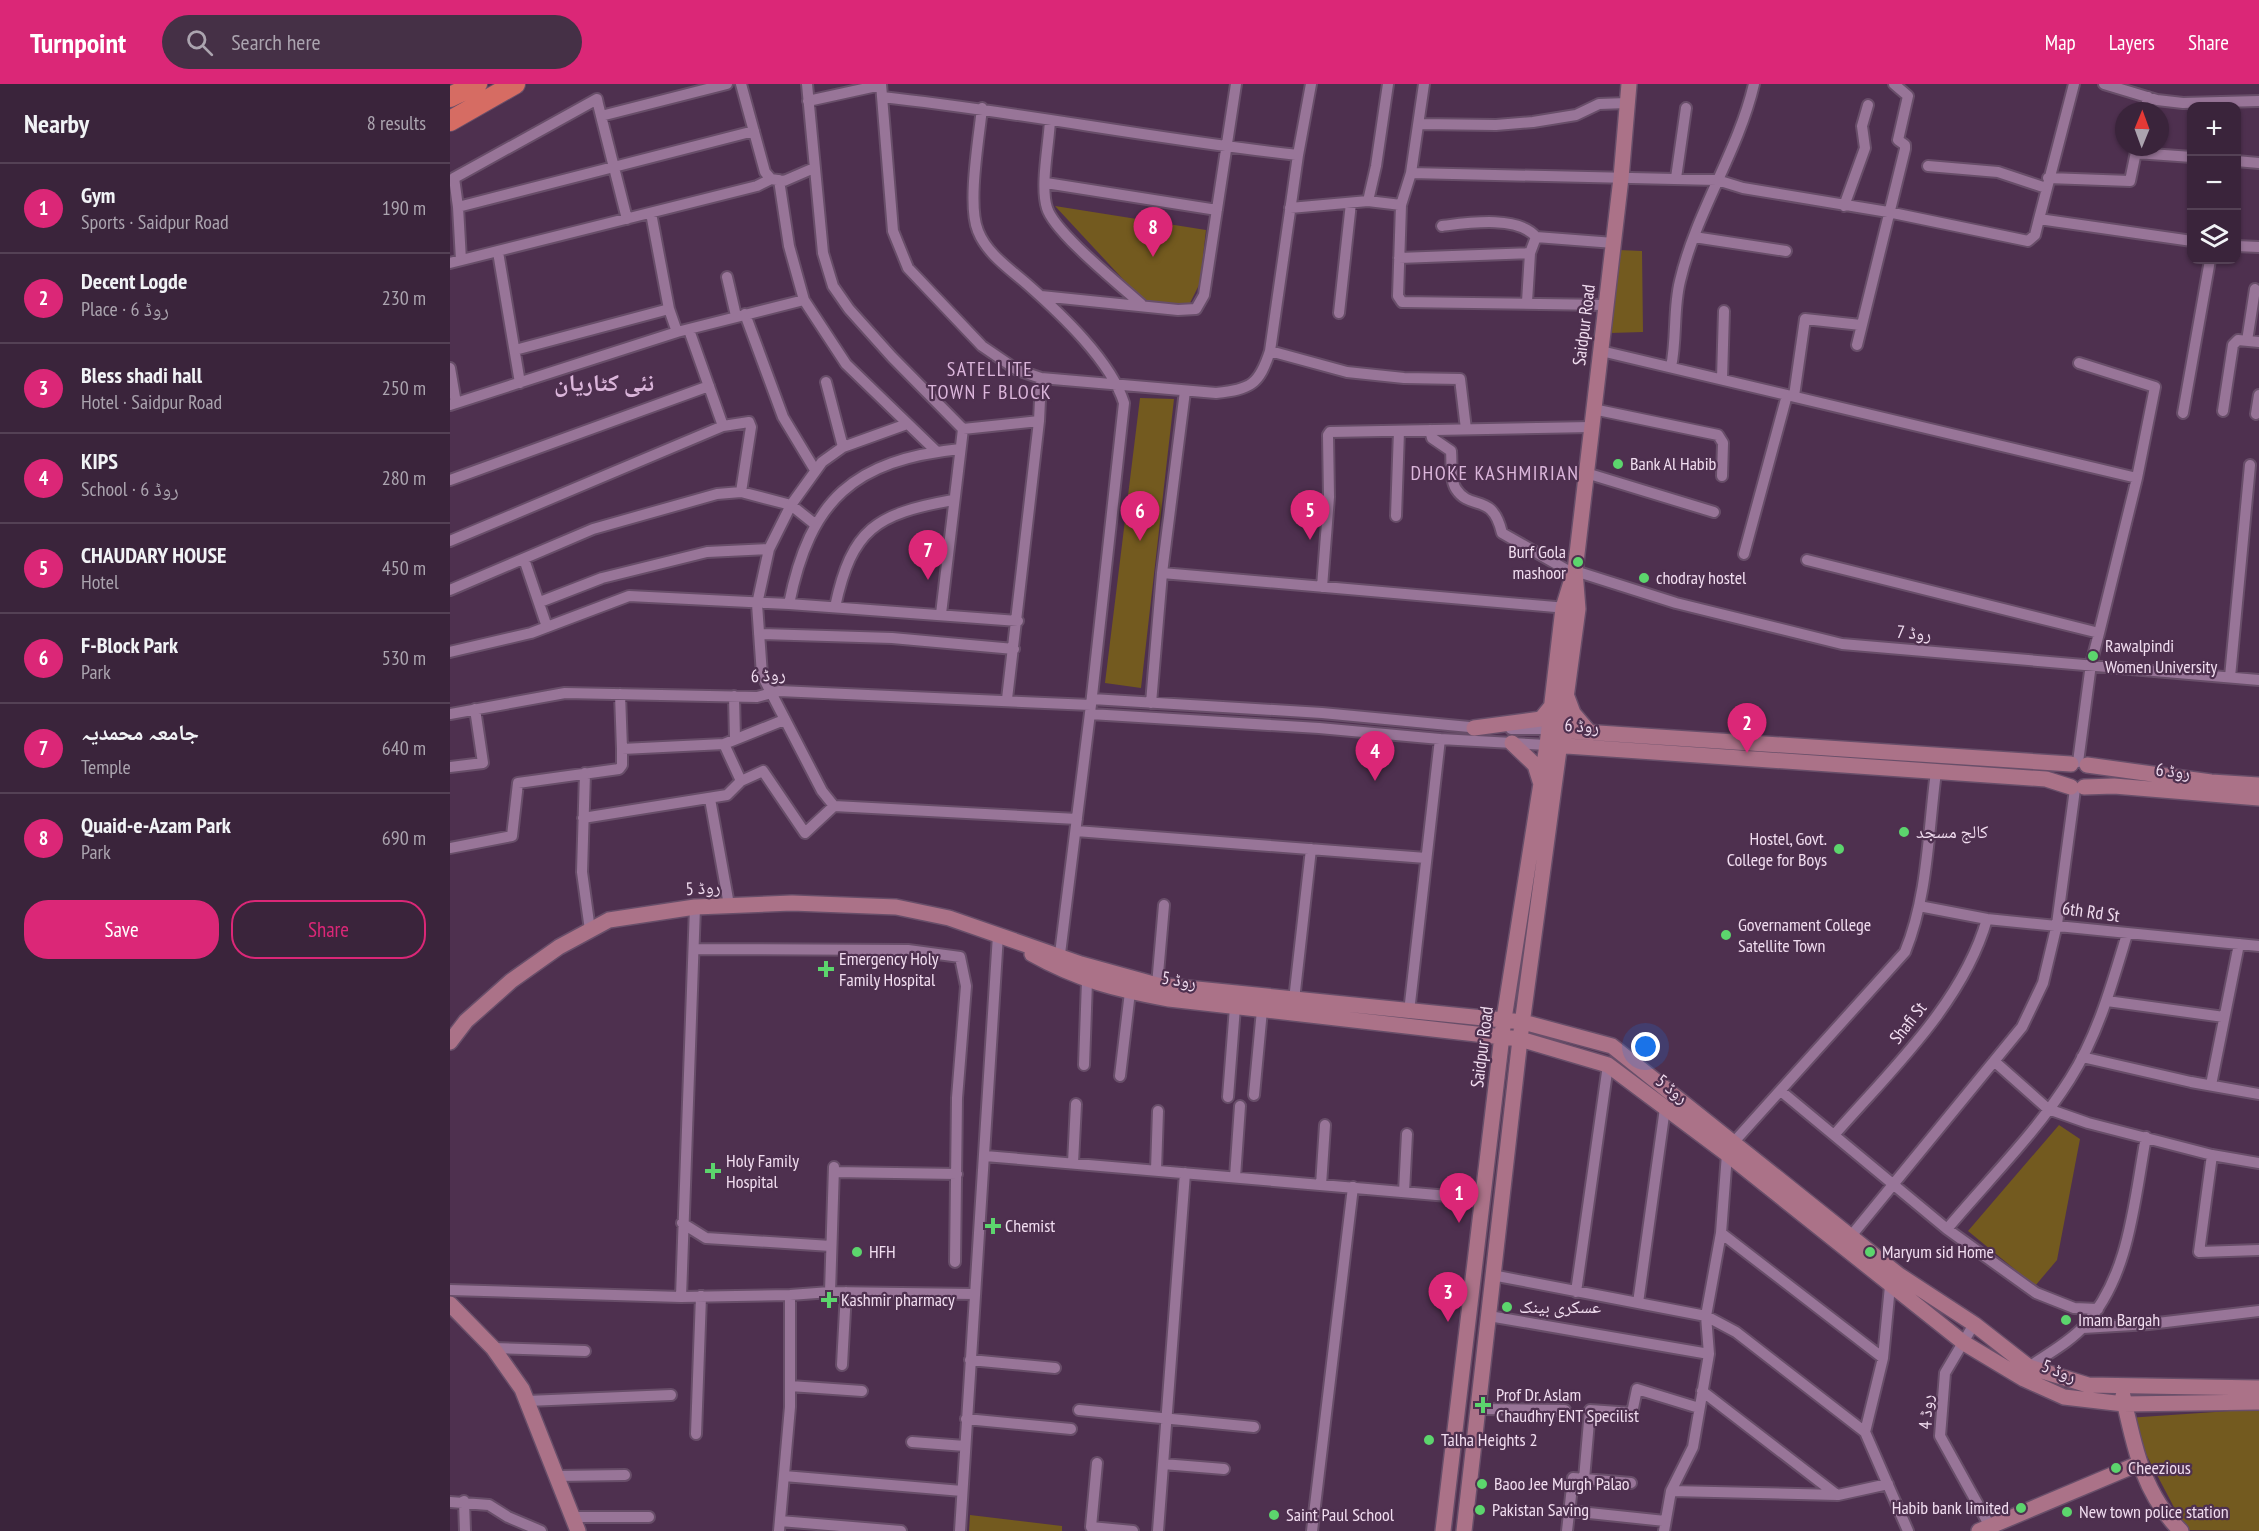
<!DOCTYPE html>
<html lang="en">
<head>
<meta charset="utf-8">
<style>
	:root { --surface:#3a243b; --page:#453046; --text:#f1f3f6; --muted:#aba4af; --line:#544155; --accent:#db2777 }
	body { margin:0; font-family:"PT Sans Narrow","Noto Naskh Arabic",sans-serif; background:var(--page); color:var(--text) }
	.controls { position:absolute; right:18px; top:18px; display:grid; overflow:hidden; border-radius:12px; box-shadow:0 2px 4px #0004 }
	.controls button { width:54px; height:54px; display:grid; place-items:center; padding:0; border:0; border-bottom:2px solid var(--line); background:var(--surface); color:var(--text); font:30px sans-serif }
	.compass { position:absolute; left:1665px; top:18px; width:54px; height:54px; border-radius:50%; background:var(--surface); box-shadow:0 2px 4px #0004; rotate:1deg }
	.you { position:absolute; left:1196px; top:963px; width:21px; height:21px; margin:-15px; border:4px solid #fff; border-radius:50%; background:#1a73e8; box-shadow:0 0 0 9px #1a73e833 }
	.badge { display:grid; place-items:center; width:39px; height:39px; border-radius:50%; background:var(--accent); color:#fff; font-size:20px; font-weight:700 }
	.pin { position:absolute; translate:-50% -50px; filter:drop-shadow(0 2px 3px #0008) }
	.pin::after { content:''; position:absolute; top:32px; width:21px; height:18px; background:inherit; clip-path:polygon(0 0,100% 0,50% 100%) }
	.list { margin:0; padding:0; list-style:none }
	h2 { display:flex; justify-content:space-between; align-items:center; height:78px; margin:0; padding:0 24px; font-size:26px }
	h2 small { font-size:20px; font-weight:400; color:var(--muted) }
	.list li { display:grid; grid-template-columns:39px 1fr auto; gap:18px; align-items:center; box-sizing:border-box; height:90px; padding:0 24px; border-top:2px solid var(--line) }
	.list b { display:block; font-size:22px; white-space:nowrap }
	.list p { margin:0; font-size:20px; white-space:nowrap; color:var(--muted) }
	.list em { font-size:20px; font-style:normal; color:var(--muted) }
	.actions { display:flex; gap:12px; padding:18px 24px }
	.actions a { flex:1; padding:14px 0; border:2px solid var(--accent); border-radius:24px; text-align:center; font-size:21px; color:var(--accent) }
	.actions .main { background:var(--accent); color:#fff }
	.icon { flex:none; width:33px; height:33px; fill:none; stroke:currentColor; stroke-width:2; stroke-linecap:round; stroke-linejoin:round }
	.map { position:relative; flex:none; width:1809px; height:1447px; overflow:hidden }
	header { display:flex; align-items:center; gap:36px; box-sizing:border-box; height:84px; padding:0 30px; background:var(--accent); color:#fff }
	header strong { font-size:28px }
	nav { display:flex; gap:33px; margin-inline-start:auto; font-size:21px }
	.search { width:420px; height:54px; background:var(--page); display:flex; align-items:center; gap:15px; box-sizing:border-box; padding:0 21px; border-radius:33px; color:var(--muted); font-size:22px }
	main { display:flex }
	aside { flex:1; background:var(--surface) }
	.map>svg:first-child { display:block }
</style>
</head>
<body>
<header>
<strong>Turnpoint</strong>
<div class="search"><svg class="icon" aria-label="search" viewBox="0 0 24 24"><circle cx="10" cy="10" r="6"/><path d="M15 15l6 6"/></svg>Search here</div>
<nav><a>Map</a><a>Layers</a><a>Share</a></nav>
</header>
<main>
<aside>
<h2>Nearby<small>8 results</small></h2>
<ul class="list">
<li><span class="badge">1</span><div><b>Gym</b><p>Sports · Saidpur Road</p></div><em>190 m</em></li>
<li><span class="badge">2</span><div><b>Decent Logde</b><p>Place · روڈ 6</p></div><em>230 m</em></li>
<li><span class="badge">3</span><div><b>Bless shadi hall</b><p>Hotel · Saidpur Road</p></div><em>250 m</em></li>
<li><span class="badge">4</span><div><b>KIPS</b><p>School · روڈ 6</p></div><em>280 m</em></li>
<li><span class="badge">5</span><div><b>CHAUDARY HOUSE</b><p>Hotel</p></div><em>450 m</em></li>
<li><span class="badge">6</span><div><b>F-Block Park</b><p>Park</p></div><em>530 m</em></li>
<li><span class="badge">7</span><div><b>جامعہ محمدیہ</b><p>Temple</p></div><em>640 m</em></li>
<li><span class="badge">8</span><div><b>Quaid-e-Azam Park</b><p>Park</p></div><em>690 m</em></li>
</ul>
<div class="actions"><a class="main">Save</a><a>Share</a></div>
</aside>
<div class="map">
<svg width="1809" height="1447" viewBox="0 0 1809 1447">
	<rect width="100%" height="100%" fill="#4e304f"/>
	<!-- green -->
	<path fill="#735a1f" d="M605,122L756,146L750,199L739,221L696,220Z
		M1169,166L1192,167L1193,248L1160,249Z
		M690,314L724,315L691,604L655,599Z
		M1609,1041L1630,1055L1607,1176L1585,1202L1518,1147Z
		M1809,1325V1447L1736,1446L1677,1334Z
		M520,1431L612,1442V1447H519Z"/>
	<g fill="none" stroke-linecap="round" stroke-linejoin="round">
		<defs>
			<path id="street" d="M291,0L315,88L321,95L334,97L364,84
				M357,0L373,169L383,202L399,225L442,273L513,345L589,337
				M431,0L443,147L458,184L532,262L567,286L591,294L766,309C801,305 809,301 820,267L848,71L861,0
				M1654,0L1707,16L1733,19L1809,17
				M432,13C571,28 709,56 848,71
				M358,17L431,1
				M532,24C529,54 517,121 528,147C537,170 560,185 577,200C611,230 661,277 674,319L641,621L609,878
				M1695,27L1698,13
				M151,32L277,0
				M600,36C599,60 590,102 597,124C604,148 670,201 691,220
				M970,40L1046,41L1083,38L1126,31L1149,20L1177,19
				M1686,69L1742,73
				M1786,77L1809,79
				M1478,82L1548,88L1596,104
				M961,89L1267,96L1293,104L1438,128L1578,157L1585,151L1589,135L1742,157
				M1226,94L1236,24
				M1598,94L1680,97L1687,63
				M329,96L339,162L354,216
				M596,99L767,126
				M918,117L926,82L938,0
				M951,121L948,212L952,218L1156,221
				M1394,122L1415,64L1412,42L1418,21
				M8,123L11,176
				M840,124L918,117L951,121L961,89L974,0
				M201,129L219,225L227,248
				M177,135L148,20L147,15L4,94L8,123L304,47
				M1589,135L1624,0
				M992,142C1017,139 1068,131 1086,153
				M1244,153L1336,167
				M1786,162L1809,163
				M48,168L70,299
				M949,174L1080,169L1086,153L1164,159
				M0,179L307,102L321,95
				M277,193L286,232
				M591,212L728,226L746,225L754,211L786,0
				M1077,218L1080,169
				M889,229L901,119
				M295,230L333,333L365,386
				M239,246L273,342
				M1797,257L1805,205
				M1407,261L1455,65V61L1448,56L1458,12L1444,0
				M65,266L219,225
				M820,267L897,288L954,294L1010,295L1016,345
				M1151,267L1687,394L1705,303L1629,279
				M1221,283C1227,255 1223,225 1230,197C1246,128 1288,68 1304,0
				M0,284L6,319
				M1272,295L1274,227
				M376,298L393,363
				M1344,312L1355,235L1411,241
				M0,321L227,248L354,216L396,280L486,367
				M1143,325L1268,351L1273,359L1272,392
				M1773,327L1783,261L1788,256L1809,258
				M1733,329L1760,176
				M1806,330L1809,311
				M980,346L982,354L1001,367C1002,378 1000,396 1006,405C1021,428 1042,407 1052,449L1124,490
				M1136,389L1264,428
				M0,396L259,302
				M946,432L949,347
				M0,457L273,342L299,338L301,343L291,408
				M1294,470L1337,311
				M74,475L97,543
				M1357,476L1649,549L1641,580L1628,678
				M1125,487L1226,519L1392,560L1809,596
				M712,489L735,307
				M872,503L879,413L878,351L880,348L1141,343
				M0,506L143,445L267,410L291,408L341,421L366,441
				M90,518L152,494L257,468L319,465
				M339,520C360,415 404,376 510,365
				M385,523C402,444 426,430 503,416
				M491,530L513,345
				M1649,549L1687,394
				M309,550L442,554L564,565
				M0,568L81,549L179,512L339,520L568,537
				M1780,593L1800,381
				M170,610L172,665
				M284,612L285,655
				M557,615L589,337L591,294
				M642,615L872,629L1030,644
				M701,619L712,489L1117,524
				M0,630L115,609L307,613L329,607L641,621
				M640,630L869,644L990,655L1097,661
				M1061,645H1097
				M274,660L291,697
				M0,683L33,679L25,625
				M135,689L132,788L140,846
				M260,715L279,821
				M384,722L372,707L312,591L307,520L319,465L341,421L372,378L393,363L457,340
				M133,734L277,711L291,697L313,687L355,749L384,722L627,735
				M626,747L976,774
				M0,764L62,752L68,699L169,685L172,681V665L274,660L334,636
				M1469,822L1537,835L1809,862
				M245,865L458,866L510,873L516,902L507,1014L505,1178
				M707,901L714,821
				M844,916L861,765
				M1657,917L1774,933
				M959,928L990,655
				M1632,973L1741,998L1809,1010
				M1544,977L1598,1025L1638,1039L1762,1071L1809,1079
				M634,981L637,897
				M670,992L680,908
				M1761,1001L1789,860
				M1332,1008L1497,1145L1586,1209L1624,1224L1648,1225
				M804,1011L812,926
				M778,1013L785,923
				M1385,1050C1441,986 1513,919 1537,835
				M1283,1059L1455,868C1478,812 1478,748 1486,688
				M1762,1071L1749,1168L1809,1166
				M535,1072L1033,1115
				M623,1079L626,1020
				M706,1086L708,1027
				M384,1088L507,1090
				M785,1093L790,1022
				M871,1101L875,1041
				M954,1108L957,1050
				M232,1139L256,1154L381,1162
				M1497,1145C1538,1096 1586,1049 1620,995C1648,951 1662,900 1677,850
				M1271,1149L1433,1274
				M1401,1152L1572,943L1593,899L1607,840L1625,705
				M1042,1191L1256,1232L1286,1248L1415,1348
				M1443,1198L1440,1202L1433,1274L1415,1348L1458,1447
				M0,1206L231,1213L340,1211L380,1208L523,1210
				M380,1208L384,1083
				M1126,1208L1158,981
				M231,1213L245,823
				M1188,1219L1215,1024
				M1039,1232L1259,1270
				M1524,1240L1495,1289L1490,1352L1542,1446
				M1633,1244L1699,1240L1809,1227
				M43,1264L135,1267
				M520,1276L605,1284
				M392,1281L396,1208
				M1579,1283C1597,1270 1620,1258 1634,1242C1680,1192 1684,1117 1696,1053
				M340,1302L412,1307
				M1252,1307L1387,1411
				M77,1317L221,1311
				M1028,1325L1115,1326
				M629,1326L804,1343
				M516,1335L621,1345
				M246,1350L251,1212
				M462,1358L515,1362
				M647,1379L641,1443L683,1447
				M713,1380L774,1385
				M107,1392L175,1391
				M334,1392L512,1407
				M1134,1395L1140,1326L1182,1329L1187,1305L1249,1324
				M1221,1407L1388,1411L1438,1400
				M14,1417L15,1447
				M0,1418L39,1421L58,1433L91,1447
				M1120,1427L1215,1437
				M122,1433H199
				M330,1437L451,1447
				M329,1447L340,1323V1211
				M510,1447C521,1248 537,1050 548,851
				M708,1447L735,1089
				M862,1447L903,1103
				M1117,1447L1123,1394L1181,1399
				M1214,1447L1221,1407L1243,1363L1259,1270L1256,1232L1271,1149L1277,1070"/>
			<path id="secondary" d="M1117,613L1123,629L1140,649
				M1024,644L1091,635L1100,624
				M1103,646L1621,680
				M1062,659L1085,681L1090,697
				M1102,661L1596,695L1621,703
				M1637,681L1761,698L1809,701
				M1634,703L1664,702L1809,714
				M582,870C628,896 668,906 719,915L1070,955L1158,981L1277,1070L1514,1259L1574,1295L1614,1313L1674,1320L1809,1318
				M0,958L16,937L61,897L109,863L159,836L245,823L342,819L446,823L499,834L631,880L707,901L1073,938L1162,962L1449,1191L1524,1240L1579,1283L1638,1301L1809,1304
				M0,1220L43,1264L72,1305L128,1447
				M1673,1312C1684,1362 1693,1410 1731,1447
				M993,1447L1054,935L1097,661L1113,524L1122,495
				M1014,1447L1070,955L1128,525L1125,487L1171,94L1179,0
				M1529,1447L1688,1380"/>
			<path id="highway" d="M0,13L27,0
				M0,37L65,0"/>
		</defs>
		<!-- street casing -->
		<use href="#street" stroke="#684e69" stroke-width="14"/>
		<!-- secondary casing -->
		<use href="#secondary" stroke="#684e69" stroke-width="18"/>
		<!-- highway casing -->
		<use href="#highway" stroke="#684e69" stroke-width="22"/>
		<!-- street -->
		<use href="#street" stroke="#987598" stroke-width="10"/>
		<!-- secondary -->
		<use href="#secondary" stroke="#ab7288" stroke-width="15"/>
		<!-- highway -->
		<use href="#highway" stroke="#d66c63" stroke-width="20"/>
	</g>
	<!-- markers -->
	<g fill="#5cd56d" stroke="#4e304f" stroke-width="2">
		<circle cx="1168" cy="380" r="6"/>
		<circle cx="1128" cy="478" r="6"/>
		<circle cx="1194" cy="494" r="6"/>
		<circle cx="1643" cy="572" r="6"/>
		<circle cx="1454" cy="748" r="6"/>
		<circle cx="1389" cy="765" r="6"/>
		<circle cx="1276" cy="851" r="6"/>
		<path d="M373 876h6v6h6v6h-6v6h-6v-6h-6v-6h6z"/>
		<path d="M260 1078h6v6h6v6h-6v6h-6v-6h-6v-6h6z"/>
		<path d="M540 1133h6v6h6v6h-6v6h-6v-6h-6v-6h6z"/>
		<circle cx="407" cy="1168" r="6"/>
		<circle cx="1420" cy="1168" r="6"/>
		<path d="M376 1207h6v6h6v6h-6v6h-6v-6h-6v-6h6z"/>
		<circle cx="1057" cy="1223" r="6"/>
		<circle cx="1616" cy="1236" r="6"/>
		<path d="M1030 1312h6v6h6v6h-6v6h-6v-6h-6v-6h6z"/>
		<circle cx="979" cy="1356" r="6"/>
		<circle cx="1666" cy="1384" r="6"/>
		<circle cx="1032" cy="1400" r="6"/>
		<circle cx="1571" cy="1424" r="6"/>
		<circle cx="1030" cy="1426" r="6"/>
		<circle cx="1617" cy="1428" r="6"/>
		<circle cx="824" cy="1431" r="6"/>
	</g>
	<g text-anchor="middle" stroke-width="4.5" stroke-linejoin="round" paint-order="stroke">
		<!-- street labels -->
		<g font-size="18" fill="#f1ddf0" stroke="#4e304f">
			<text transform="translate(1134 241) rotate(-83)" y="6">Saidpur Road</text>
			<text transform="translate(1464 549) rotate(4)" y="6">روڈ 7</text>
			<text transform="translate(318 591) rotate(-5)" y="6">روڈ 6</text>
			<text transform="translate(1132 642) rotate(3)" y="6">روڈ 6</text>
			<text transform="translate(1723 687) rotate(5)" y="6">روڈ 6</text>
			<text transform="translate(253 804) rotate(-4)" y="6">روڈ 5</text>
			<text transform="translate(1641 828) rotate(8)" y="6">6th Rd St</text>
			<text transform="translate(729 896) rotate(8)" y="6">روڈ 5</text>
			<text transform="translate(1458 939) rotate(-52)" y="6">Shafi St</text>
			<text transform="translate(1032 963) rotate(-83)" y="6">Saidpur Road</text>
			<text transform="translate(1222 1005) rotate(37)" y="6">روڈ 5</text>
			<text transform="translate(1609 1287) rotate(20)" y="6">روڈ 5</text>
			<text transform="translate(1476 1328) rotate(-88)" y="6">روڈ 4</text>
		</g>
		<!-- poi labels -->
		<g font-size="18" fill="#f1ddf0" stroke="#4e304f" text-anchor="start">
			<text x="1180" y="386">Bank Al Habib</text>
			<text x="1116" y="474" text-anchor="end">Burf Gola<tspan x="1116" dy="21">mashoor</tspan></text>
			<text x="1206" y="500">chodray hostel</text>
			<text x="1655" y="568">Rawalpindi<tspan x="1655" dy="21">Women University</tspan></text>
			<text x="1466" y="754">کالج مسجد</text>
			<text x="1377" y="761" text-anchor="end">Hostel, Govt.<tspan x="1377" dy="21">College for Boys</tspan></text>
			<text x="1288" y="847">Governament College<tspan x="1288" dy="21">Satellite Town</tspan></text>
			<text x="389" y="881">Emergency Holy<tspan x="389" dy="21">Family Hospital</tspan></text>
			<text x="276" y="1083">Holy Family<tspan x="276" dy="21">Hospital</tspan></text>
			<text x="555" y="1148">Chemist</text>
			<text x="419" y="1174">HFH</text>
			<text x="1432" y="1174">Maryum sid Home</text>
			<text x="391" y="1222">Kashmir pharmacy</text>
			<text x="1069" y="1229">عسکری بینک</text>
			<text x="1628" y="1242">Imam Bargah</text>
			<text x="1046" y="1317">Prof Dr. Aslam<tspan x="1046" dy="21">Chaudhry ENT Specilist</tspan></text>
			<text x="991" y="1362">Talha Heights 2</text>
			<text x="1678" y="1390">Cheezious</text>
			<text x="1044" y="1406">Baoo Jee Murgh Palao</text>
			<text x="1559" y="1430" text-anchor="end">Habib bank limited</text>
			<text x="1042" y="1432">Pakistan Saving</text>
			<text x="1629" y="1434">New town police station</text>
			<text x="836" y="1437">Saint Paul School</text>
		</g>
		<!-- neighbourhood labels -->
		<g font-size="20" letter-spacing="1.5" fill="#dbb6db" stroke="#4e304f">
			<text x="540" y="292">SATELLITE<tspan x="540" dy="23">TOWN F BLOCK</tspan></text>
			<text x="1045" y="396">DHOKE KASHMIRIAN</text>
		</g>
		<!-- district labels -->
		<g font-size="24" font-weight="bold" fill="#dbb6db" stroke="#4e304f">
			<text x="154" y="307">نئی کٹاریان</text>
		</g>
	</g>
</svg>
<div class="controls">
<button>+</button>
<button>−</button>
<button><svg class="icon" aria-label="layers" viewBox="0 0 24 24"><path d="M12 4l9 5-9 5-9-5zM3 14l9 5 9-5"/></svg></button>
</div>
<svg class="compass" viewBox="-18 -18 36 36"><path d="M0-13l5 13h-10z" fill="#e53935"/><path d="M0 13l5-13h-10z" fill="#aba4af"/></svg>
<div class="you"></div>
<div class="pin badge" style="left:1009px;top:1139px">1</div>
<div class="pin badge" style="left:1297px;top:669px">2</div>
<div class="pin badge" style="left:998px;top:1238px">3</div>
<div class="pin badge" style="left:925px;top:697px">4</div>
<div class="pin badge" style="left:860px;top:456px">5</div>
<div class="pin badge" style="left:690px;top:457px">6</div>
<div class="pin badge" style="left:478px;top:496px">7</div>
<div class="pin badge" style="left:703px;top:173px">8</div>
</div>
</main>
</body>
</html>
